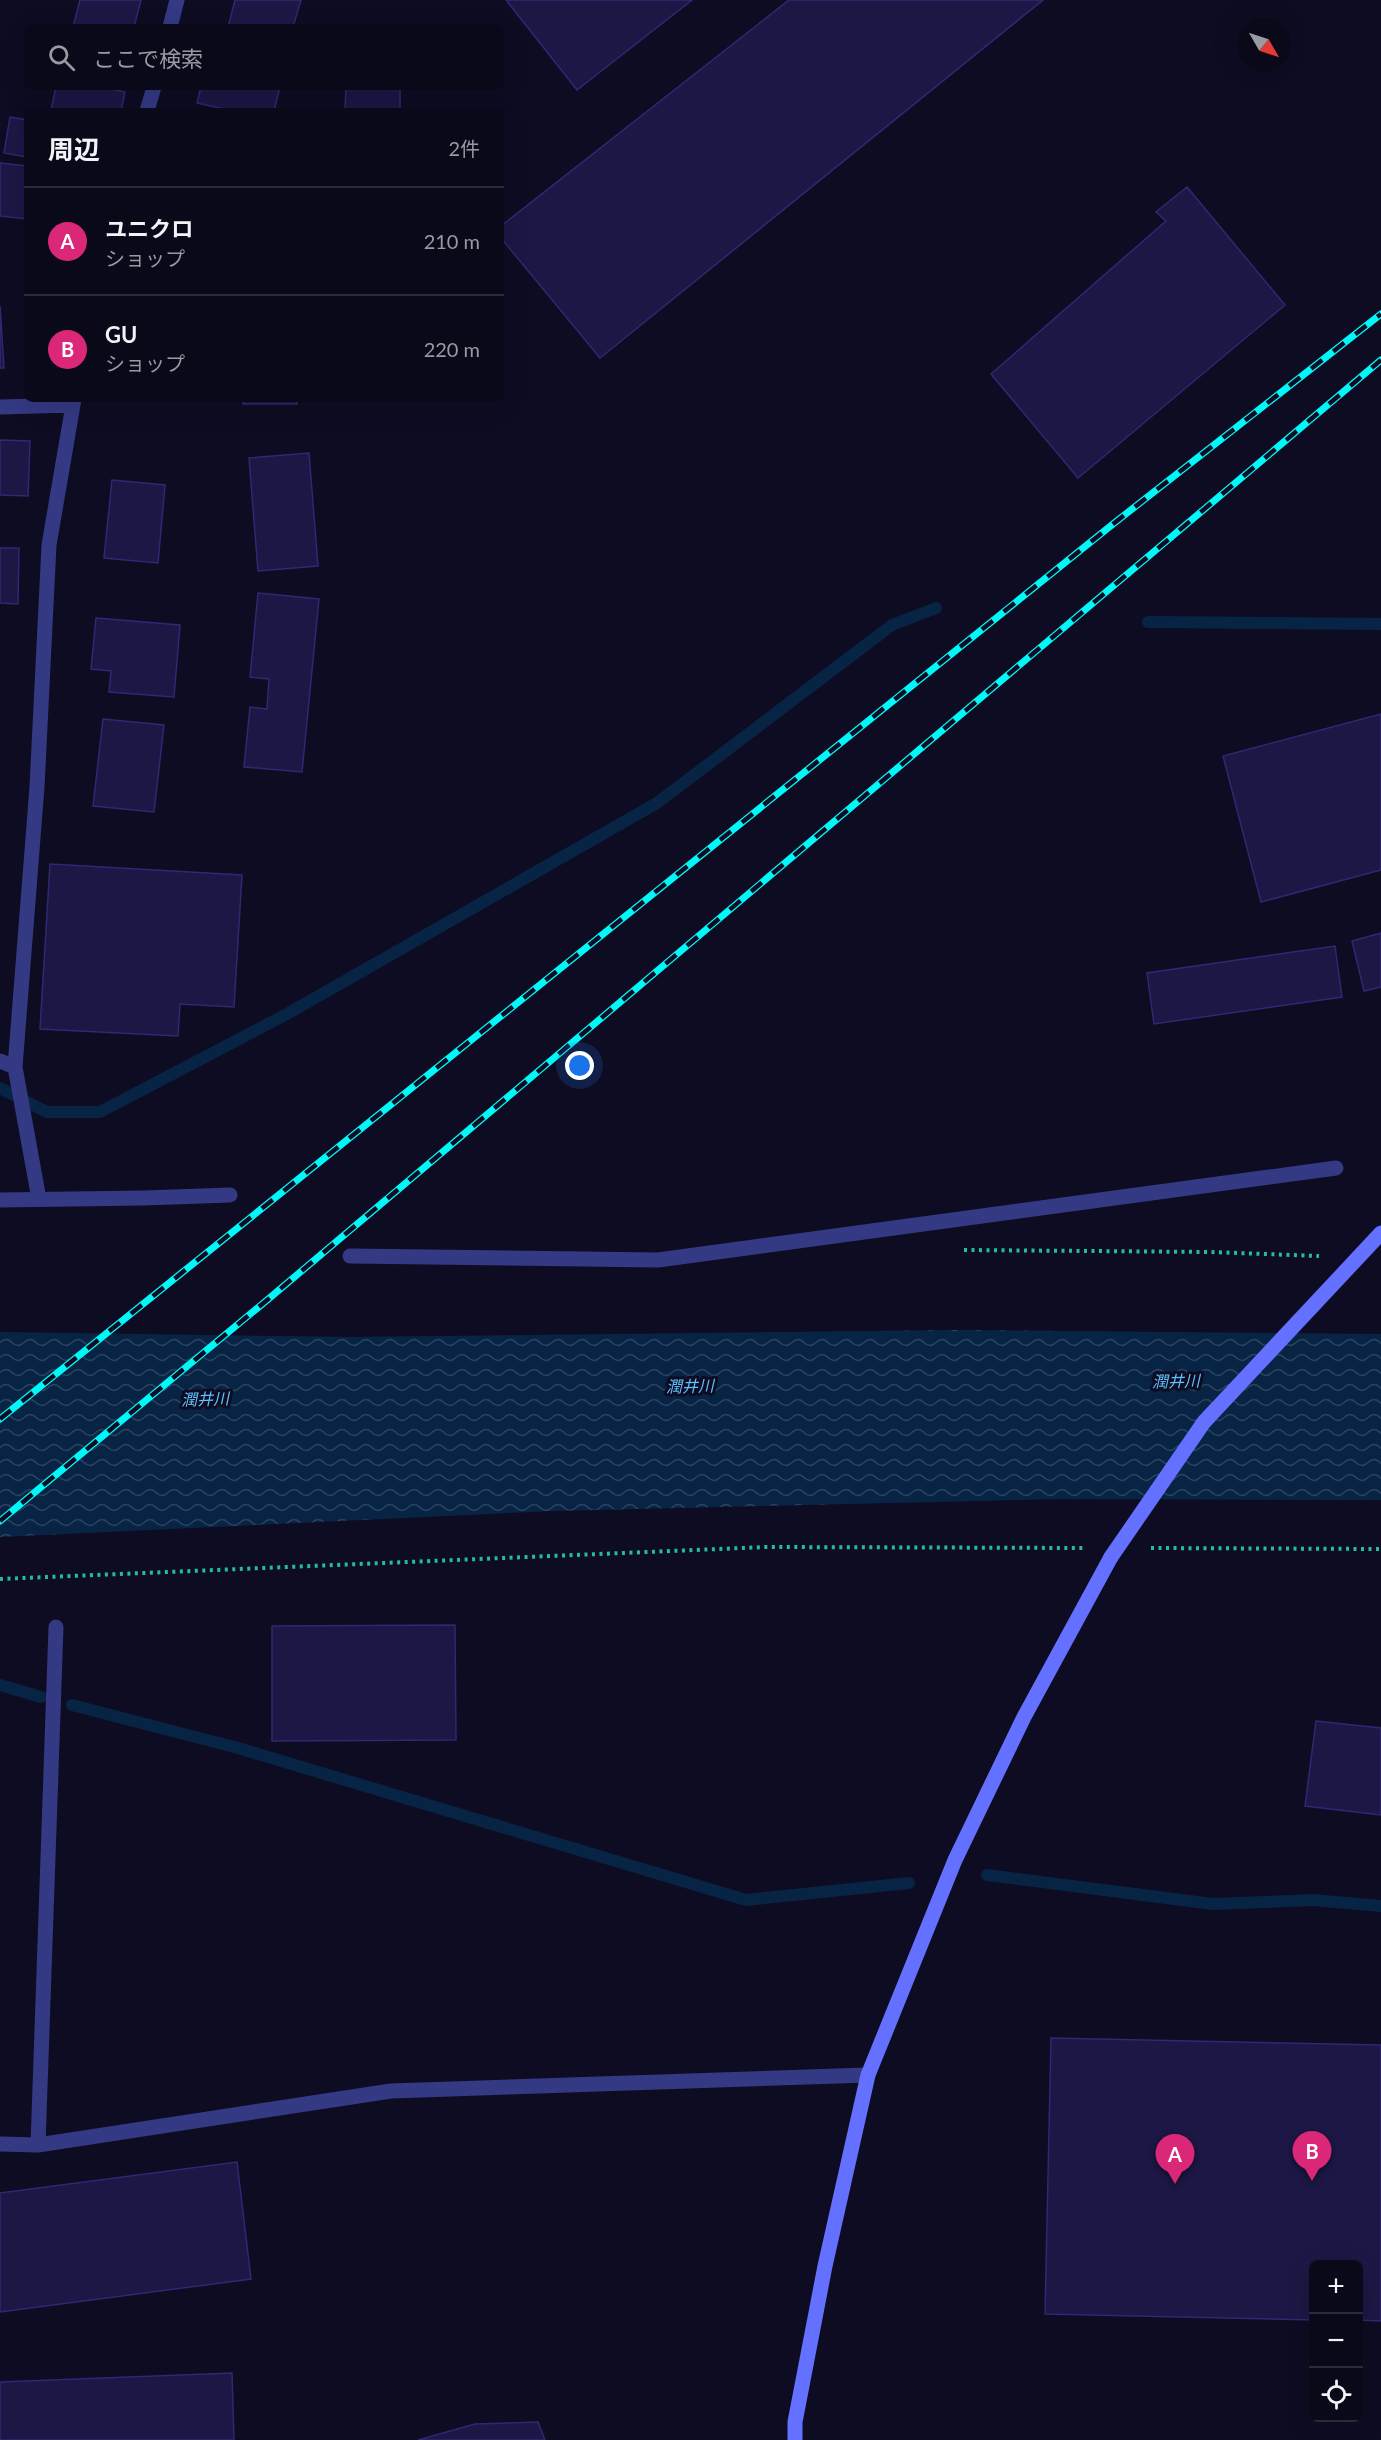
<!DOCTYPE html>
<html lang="ja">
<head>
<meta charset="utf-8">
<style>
	:root { --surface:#0a091a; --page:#181727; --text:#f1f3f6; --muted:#999aa2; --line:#2a2a39; --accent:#db2777 }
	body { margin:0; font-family:Lato,"Noto Sans JP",sans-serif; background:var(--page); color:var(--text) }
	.controls { position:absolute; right:18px; bottom:18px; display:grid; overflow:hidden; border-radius:9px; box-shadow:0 6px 24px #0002 }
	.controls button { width:54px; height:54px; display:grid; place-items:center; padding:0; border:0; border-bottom:2px solid var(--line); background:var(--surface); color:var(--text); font:30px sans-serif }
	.compass { position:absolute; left:1237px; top:18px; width:54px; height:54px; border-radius:50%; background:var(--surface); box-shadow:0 6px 24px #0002; rotate:129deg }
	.you { position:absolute; left:580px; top:1066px; width:21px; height:21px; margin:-15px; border:4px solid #fff; border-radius:50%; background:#1a73e8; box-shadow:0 0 0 9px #1a73e833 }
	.badge { display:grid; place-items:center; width:39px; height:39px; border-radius:50%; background:var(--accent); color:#fff; font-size:20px; font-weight:700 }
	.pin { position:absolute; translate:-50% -50px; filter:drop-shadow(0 2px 3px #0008) }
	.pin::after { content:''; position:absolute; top:32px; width:21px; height:18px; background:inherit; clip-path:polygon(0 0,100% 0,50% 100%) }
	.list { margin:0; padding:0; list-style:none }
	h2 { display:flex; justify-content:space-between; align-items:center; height:78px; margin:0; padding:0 24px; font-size:26px }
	h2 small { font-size:20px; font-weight:400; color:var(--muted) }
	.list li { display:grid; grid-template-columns:39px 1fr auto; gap:18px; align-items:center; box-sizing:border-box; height:108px; padding:0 24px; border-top:2px solid var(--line) }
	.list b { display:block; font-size:22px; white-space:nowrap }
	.list p { margin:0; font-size:20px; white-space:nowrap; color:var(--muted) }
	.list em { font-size:20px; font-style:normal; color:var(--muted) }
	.icon { flex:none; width:33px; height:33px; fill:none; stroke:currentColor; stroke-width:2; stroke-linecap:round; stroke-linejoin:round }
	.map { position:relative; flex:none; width:1381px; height:2440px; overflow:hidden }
	.search { position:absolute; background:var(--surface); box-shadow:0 6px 24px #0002; left:24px; top:24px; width:480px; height:66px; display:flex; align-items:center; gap:15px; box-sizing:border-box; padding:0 21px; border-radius:9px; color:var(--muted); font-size:22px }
	.panel { position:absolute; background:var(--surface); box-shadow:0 6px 24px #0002; left:24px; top:108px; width:480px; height:294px; border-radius:9px }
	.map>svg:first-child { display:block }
</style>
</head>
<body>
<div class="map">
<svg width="1381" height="2440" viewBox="0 0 1381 2440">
	<defs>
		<pattern id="water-waves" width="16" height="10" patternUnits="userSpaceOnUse" patternTransform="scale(1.5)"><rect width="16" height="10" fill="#082445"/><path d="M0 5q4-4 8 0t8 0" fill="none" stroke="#2b4361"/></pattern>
	</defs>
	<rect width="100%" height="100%" fill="#0e0c22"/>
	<!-- water -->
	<path fill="url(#water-waves)" d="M955,1330L1381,1334V1500L1057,1499L550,1511L0,1537V1332L349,1337Z"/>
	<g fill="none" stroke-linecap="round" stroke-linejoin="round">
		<!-- stream -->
		<path stroke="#082445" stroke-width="12" d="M1148,622L1381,624
			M0,1088L47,1112H100L287,1014L657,803L892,625L936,608
			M0,1685L41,1697
			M72,1705L238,1748L746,1900L909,1883
			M987,1875L1213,1904L1313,1900L1381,1906"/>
	</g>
	<!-- building -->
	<path fill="#1c1744" stroke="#2f2872" stroke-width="1.5" d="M80,0H141L134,27H73Z
		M235,0H301L293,27H228Z
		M506,0H692L577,90Z
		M789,0H1043L600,358L501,238V226Z
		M56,87H103L125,92L121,111H55L51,110Z
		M201,87H280L274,111H233L197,103Z
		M346,87H400V111H345Z
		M10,117L27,120V157L4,153Z
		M0,163L27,166V219L0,216Z
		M1187,187L1285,305L1078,478L991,374L1166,221L1156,212Z
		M0,306L4,368H0Z
		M243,399H297V404H243Z
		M0,440L30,441L28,496L0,495Z
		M309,453L318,566L258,571L249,458Z
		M112,480L165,485L158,563L104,558Z
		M0,548H19L18,604L0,603Z
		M258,593L319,599L302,772L244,767L250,707L267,709L269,679L250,677Z
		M96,618L180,625L174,697L109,692L111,671L91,669Z
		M1381,714V870L1261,902L1223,756Z
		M103,719L164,725L154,812L93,806Z
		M50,864L242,875L234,1007L180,1004L178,1036L40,1029Z
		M1381,933V987L1364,991L1352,941Z
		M1335,946L1342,997L1154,1024L1147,973Z
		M455,1625L456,1740L272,1741V1626Z
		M1316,1721L1381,1728V1815L1305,1806Z
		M1051,2038L1381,2045V2321L1358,2320V2264H1314V2320L1045,2314Z
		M237,2162L251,2279L0,2312V2193Z
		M232,2373L234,2440H0V2382Z
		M538,2422L545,2440H418L475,2424Z"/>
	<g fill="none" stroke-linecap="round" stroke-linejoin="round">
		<!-- path -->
		<path stroke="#27baa3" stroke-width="4" stroke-dasharray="3 4.5" stroke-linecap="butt" d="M964,1250L1211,1252L1319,1256
			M1151,1548L1381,1549
			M0,1579L766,1547L1083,1548"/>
		<!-- lane -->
		<path stroke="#343984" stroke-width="15" d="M0,1200L144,1198L230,1195
			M350,1256L658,1260L1336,1168"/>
		<!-- street -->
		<path stroke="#343984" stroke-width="15" d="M170,27L177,0
			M147,111L154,87
			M0,407L73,405
			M0,1061L15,1067
			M39,1199L15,1067L37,787L49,545L74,399
			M0,2144L38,2145L391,2091L868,2075
			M38,2145L56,1627"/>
		<!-- secondary -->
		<path stroke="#6470ff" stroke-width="15" d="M795,2440V2422L825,2266L868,2075L955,1860L1024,1717L1111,1557"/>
		<defs>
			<path id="rail" d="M0,1419L1113,524L1381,314
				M0,1521L266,1301L1381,360"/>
		</defs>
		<!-- rail casing -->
		<use href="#rail" stroke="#00f8f8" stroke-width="7"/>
		<!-- rail -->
		<use href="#rail" stroke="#0e0c22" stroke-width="4.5" stroke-dasharray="14" stroke-linecap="butt"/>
		<!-- secondary-bridge -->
		<path stroke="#6470ff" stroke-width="15" d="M1111,1557L1204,1422L1381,1233"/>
	</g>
	<g text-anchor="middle" stroke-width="6" stroke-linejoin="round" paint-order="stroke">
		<!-- water labels -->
		<g font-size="16" font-style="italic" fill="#5bc3ff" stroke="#0e0c22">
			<text transform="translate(1176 1381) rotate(-1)" y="6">潤井川</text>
			<text transform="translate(690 1386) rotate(-1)" y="6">潤井川</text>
			<text transform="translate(205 1399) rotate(-2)" y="6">潤井川</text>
		</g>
	</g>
</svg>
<div class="controls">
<button>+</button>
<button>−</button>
<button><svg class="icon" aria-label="locate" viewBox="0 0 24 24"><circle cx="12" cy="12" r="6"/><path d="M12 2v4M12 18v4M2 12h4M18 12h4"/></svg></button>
</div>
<svg class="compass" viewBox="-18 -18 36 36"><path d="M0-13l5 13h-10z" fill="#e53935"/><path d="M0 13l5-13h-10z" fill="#999aa2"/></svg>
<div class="you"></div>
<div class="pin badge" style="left:1175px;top:2184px">A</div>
<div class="pin badge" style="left:1312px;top:2181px">B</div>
<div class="search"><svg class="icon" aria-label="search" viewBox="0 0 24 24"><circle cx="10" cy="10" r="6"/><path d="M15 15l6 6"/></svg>ここで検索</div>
<section class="panel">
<h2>周辺<small>2件</small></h2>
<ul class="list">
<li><span class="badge">A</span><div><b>ユニクロ</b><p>ショップ</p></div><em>210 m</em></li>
<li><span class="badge">B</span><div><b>GU</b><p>ショップ</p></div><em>220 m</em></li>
</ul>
</section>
</div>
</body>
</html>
